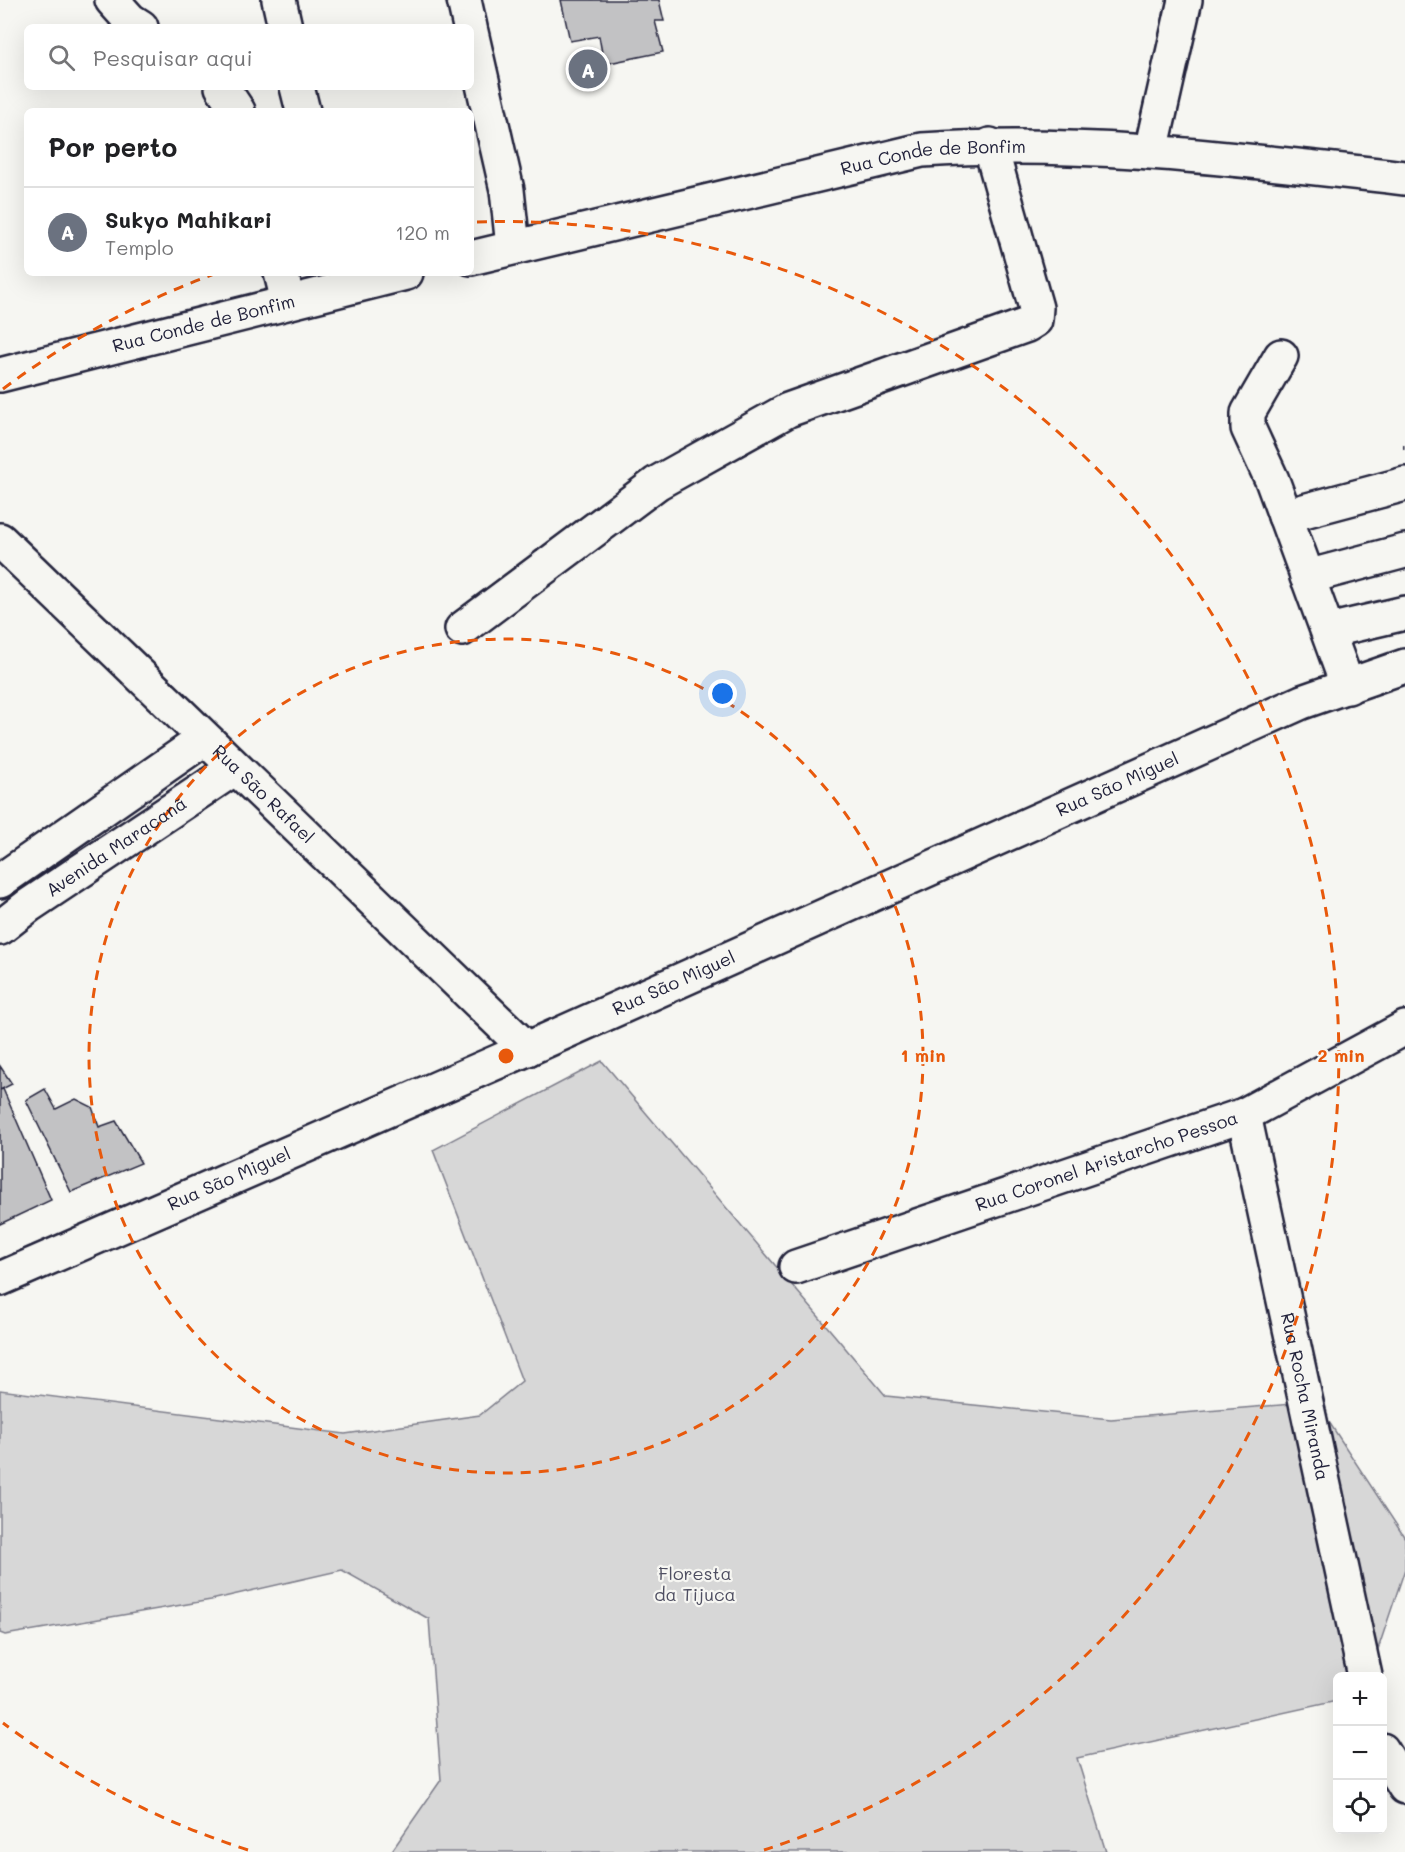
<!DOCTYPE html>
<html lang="pt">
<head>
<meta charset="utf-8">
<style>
	:root { --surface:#fff; --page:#f6f6f6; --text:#202124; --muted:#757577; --line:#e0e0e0; --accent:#1a73e8 }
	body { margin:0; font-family:Mali,sans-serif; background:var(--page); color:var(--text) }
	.controls { position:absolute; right:18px; bottom:18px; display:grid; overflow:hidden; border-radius:9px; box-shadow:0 6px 24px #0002 }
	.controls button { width:54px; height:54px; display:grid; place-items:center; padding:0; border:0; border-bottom:2px solid var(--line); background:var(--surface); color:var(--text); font:30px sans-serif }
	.you { position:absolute; left:723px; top:694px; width:21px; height:21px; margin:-15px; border:4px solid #fff; border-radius:50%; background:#1a73e8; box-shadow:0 0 0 9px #1a73e833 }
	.badge { display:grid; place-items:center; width:39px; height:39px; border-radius:50%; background:var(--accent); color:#fff; font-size:20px; font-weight:700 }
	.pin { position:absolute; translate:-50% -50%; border:3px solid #fff; box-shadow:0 2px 6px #0006 }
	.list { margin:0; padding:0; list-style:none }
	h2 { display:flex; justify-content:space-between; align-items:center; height:78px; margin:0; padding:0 24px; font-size:26px }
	h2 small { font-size:20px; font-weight:400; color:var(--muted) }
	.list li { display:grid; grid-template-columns:39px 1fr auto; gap:18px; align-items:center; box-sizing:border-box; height:90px; padding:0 24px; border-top:2px solid var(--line) }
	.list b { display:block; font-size:22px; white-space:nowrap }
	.list p { margin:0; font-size:20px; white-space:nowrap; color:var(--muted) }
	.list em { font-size:20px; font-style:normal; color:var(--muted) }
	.icon { flex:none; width:33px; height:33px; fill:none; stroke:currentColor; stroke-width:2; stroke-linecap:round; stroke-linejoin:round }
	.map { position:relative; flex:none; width:1405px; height:1852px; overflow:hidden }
	.search { position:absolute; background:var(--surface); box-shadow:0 6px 24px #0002; left:24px; top:24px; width:450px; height:66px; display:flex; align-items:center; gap:15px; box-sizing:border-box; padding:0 21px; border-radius:9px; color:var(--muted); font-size:22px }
	.panel { position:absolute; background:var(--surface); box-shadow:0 6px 24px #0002; left:24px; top:108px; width:450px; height:168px; border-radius:9px }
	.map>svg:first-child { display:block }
</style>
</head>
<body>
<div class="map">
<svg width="1405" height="1852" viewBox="0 0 1405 1852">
	<rect width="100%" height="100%" fill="#f6f6f2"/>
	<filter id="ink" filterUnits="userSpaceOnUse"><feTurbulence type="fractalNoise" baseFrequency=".0167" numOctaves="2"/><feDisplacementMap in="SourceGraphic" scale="12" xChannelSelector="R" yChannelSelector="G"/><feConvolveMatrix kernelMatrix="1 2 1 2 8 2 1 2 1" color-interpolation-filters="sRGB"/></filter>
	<g filter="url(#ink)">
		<!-- green -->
		<path fill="#d7d7d7" stroke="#7c7c89" stroke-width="1.5" d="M602,1061L886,1396L1111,1419L1316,1402L1405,1538V1569L1369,1676H1338L1337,1701L1077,1758L1106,1852H391L441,1780L429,1619L342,1570L211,1600L5,1635L0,1633V1390L345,1434L480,1415L522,1381L433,1150Z"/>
		<!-- building -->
		<path fill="#c2c2c4" stroke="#22223b" stroke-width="1.5" d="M561,0H659L664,21H655L663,52L604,64L599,36L570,41Z
			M0,1066L12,1084L0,1090Z
			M3,1089L51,1200L0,1224V1090Z
			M45,1089L56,1109L76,1099L92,1107L99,1127L116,1121L141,1163L71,1192L26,1100Z"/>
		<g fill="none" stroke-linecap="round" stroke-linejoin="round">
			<defs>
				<g id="minor">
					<path d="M112,0L130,20L141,27"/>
					<path d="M279,0L285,27"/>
					<path d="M464,0L470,27"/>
					<path d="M471,32L507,190L513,247"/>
					<path d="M222,87L238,111"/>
					<path d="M297,87L303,111"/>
					<path d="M1151,151L1185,0"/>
					<path d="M281,273L288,301"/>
					<path d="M1281,356L1248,413V428L1272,480L1348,687"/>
					<path d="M1285,516L1405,484"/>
					<path id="s1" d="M0,540L527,1049"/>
					<path d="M1307,577L1405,551"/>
					<path d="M462,629L657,483L788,410L1027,325L1035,320L1036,308L990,145"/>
					<path d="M1328,631L1405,613"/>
					<path d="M0,881L204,739"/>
					<path id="s2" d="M0,928L28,906L235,768"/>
					<path id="s3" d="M1244,1115L1365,1676"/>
					<path id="s4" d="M796,1267L1244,1115L1405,1028"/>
					<path id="s5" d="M0,1279L527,1049L1302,702L1405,666"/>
					<path d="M1382,1750L1405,1787"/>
				</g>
				<g id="major">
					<path id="s6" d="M471,258L922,150C1084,139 1244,160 1405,178"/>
					<path id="s7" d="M0,375L406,273"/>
				</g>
			</defs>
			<!-- minor casing -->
			<use href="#minor" stroke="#22223b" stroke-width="38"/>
			<!-- major casing -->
			<use href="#major" stroke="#22223b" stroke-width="38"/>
			<!-- path -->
			<path stroke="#22223b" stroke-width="4" stroke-dasharray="1.5 4.5" stroke-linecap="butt" d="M1403,447H1405"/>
			<!-- minor -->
			<use href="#minor" stroke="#f6f6f2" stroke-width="33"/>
			<!-- major -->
			<use href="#major" stroke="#f6f6f2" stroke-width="33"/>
		</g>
	</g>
	<!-- distance rings -->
	<g fill="none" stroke="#e8590c" stroke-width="3" stroke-dasharray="10 8">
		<circle cx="506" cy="1056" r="417"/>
		<path d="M248 1850A835 835 0 0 1 3 1723M3 389A835 835 0 0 1 214 274M477 222A835 835 0 0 1 764 1850"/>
	</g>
	<g text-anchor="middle" stroke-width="4.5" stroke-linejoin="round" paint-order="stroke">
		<!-- street labels -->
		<g font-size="18" fill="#22223b" stroke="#f6f6f2">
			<text dy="6" stroke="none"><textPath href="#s6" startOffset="474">Rua Conde de Bonfim</textPath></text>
			<text dy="6" stroke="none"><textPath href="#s7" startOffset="210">Rua Conde de Bonfim</textPath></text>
			<text dy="6" stroke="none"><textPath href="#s5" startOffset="1222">Rua São Miguel</textPath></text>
			<text dy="6" stroke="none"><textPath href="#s1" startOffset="366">Rua São Rafael</textPath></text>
			<text dy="6" stroke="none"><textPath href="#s2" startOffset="142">Avenida Maracanã</textPath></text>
			<text dy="6" stroke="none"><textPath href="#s5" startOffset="736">Rua São Miguel</textPath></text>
			<text dy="6" stroke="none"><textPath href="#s4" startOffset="328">Rua Coronel Aristarcho Pessoa</textPath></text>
			<text dy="6" stroke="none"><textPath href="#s5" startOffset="250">Rua São Miguel</textPath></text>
			<text dy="6" stroke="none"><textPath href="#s3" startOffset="288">Rua Rocha Miranda</textPath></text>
		</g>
		<!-- park labels -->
		<g font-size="18" fill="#4f4f62" stroke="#f6f6f2">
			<text x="695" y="1580">Floresta<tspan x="695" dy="21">da Tijuca</tspan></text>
		</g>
	</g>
	<circle cx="506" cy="1056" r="9" fill="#e8590c" stroke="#f6f6f2" stroke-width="3"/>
	<g font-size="18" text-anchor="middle" font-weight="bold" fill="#e8590c" stroke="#f6f6f2" stroke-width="4.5" stroke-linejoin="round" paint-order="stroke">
		<text x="923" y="1062">1 min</text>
		<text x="1341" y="1062">2 min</text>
	</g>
</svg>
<div class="controls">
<button>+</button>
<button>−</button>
<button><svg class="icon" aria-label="locate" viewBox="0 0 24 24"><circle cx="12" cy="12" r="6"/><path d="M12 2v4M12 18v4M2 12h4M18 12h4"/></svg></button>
</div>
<div class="you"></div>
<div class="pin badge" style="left:588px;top:69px;background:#6b7280">A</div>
<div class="search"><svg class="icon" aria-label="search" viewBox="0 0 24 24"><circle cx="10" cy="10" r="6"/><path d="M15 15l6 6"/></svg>Pesquisar aqui</div>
<section class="panel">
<h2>Por perto<small></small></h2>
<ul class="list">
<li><span class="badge" style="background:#6b7280">A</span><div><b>Sukyo Mahikari</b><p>Templo</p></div><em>120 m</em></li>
</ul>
</section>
</div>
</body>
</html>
